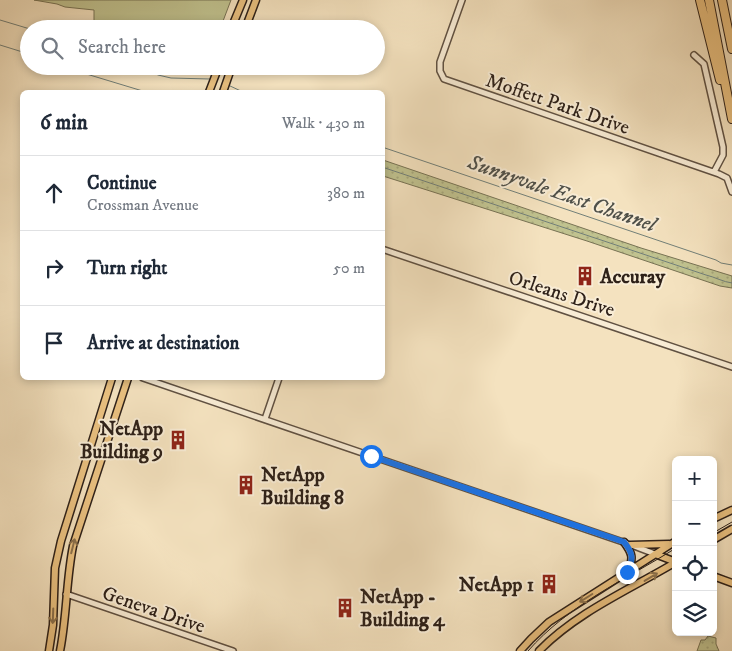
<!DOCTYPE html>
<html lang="en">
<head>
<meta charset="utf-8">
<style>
	:root { --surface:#fff; --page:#f2f2f3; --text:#1f2937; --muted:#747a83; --line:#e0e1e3 }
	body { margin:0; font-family:"IM FELL DW Pica",serif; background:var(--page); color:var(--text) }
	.controls { position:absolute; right:15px; bottom:15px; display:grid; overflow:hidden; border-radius:8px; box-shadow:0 2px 8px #0003 }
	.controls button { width:45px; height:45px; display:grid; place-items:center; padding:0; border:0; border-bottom:1px solid var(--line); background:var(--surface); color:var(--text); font:25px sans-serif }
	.stop { position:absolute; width:15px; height:15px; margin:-11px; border:4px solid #1a73e8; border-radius:50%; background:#fff }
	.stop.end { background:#1a73e8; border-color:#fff; box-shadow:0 1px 5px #0008 }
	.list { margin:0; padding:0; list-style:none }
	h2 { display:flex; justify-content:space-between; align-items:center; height:65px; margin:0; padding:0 20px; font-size:21px }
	h2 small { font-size:16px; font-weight:400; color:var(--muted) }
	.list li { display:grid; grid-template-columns:32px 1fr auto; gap:15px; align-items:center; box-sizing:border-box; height:75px; padding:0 20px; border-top:1px solid var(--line) }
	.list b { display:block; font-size:19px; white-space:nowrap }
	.list p { margin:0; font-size:16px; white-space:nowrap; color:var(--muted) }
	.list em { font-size:16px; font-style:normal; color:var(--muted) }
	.icon { flex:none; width:28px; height:28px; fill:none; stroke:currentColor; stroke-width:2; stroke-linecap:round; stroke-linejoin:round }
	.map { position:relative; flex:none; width:732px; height:651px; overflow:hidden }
	.search { position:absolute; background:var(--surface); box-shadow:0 2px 8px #0003; left:20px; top:20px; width:365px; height:55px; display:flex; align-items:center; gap:12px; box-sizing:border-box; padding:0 18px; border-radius:28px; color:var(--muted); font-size:19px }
	.panel { position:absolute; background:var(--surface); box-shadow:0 2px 8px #0003; left:20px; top:90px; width:365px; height:290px; border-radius:8px }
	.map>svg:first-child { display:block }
</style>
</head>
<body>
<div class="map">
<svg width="732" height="651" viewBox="0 0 732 651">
	<defs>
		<pattern id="grass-dots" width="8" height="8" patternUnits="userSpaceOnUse" patternTransform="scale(1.25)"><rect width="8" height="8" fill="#c0c28f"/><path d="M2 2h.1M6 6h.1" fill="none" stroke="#a5a67b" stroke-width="1.8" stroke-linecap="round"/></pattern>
	</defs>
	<rect width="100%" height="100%" fill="#f4e2bf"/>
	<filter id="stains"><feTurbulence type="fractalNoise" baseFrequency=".004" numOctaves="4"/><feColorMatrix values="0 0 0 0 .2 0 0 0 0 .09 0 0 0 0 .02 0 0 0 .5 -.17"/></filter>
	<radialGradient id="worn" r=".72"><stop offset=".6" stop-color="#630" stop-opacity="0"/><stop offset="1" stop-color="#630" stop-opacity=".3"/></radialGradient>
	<!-- grass -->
	<path fill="url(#grass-dots)" stroke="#777254" d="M383,160L641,248L732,276V288L720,286L587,241L383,176Z
		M708,636L716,638V644L719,651H697L701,640H705Z"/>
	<!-- garden -->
	<path fill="#c0c28f" stroke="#777254" d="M34,0H231L220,29H94V10L65,7L57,4Z"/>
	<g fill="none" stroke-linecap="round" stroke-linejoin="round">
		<!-- stream -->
		<path stroke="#717f78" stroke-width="1" d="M0,20L30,29
			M0,45L29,54
			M60,66L146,92
			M140,66L158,75L171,78L210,79
			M228,85L243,92
			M382,147L716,260L721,263L732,265
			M382,167L706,275C715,277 723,282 732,283"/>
		<defs>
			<path id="minor" d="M462,0L440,62V71L444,79L719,174L727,178L732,192
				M694,55L704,64L723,147V155L714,172
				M382,249L732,367
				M143,378L626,543
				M265,419L279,378
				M634,546L655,554
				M66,594L233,651"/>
			<path id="major" d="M231,29L243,0
				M245,29L256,0
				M209,92L219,66
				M223,92L232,66
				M713,519L732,510
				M713,540L732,529
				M624,542C632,553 634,558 628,570
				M630,545L669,544
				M655,554L676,562
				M713,576L732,583
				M49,651L53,625L55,568L61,541L112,378
				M60,651C67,616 66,581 73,546L128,378
				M520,651L531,639L549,622L676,541
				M539,651C577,612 629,590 676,562"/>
			<path id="highway" d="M700,0L720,80
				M709,0L732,119
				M722,0L732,49"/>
		</defs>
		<!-- minor casing -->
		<use href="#minor" stroke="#605142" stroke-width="8"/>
		<!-- major casing -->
		<use href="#major" stroke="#2e2119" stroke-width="9"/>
		<!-- highway casing -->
		<use href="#highway" stroke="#2e2119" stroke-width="10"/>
		<!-- minor -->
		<use href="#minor" stroke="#f8ecd5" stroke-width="5"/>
		<!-- major -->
		<use href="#major" stroke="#eac180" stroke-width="6"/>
		<!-- highway -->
		<use href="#highway" stroke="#eac180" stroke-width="8"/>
		<!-- tram -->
		<path stroke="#2e2119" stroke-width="1" d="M713,533L732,522
			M528,651C568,605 625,580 676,548"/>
	</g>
	<!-- one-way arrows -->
	<defs><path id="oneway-shaft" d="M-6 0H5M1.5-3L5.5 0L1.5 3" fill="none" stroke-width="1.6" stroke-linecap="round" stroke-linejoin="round" transform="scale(1.25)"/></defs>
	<g stroke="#8c714c">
		<use href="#oneway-shaft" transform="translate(73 546) rotate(-76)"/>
		<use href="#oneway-shaft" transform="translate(651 577) rotate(-31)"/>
		<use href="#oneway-shaft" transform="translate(586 598) rotate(148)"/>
		<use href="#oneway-shaft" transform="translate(53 616) rotate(92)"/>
	</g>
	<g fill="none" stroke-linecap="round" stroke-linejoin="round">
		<!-- route -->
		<path stroke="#1a73e8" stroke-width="6" d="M371,456L624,542C633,553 634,559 627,572"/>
	</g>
	<!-- icons -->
	<defs>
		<symbol id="building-bare" viewBox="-9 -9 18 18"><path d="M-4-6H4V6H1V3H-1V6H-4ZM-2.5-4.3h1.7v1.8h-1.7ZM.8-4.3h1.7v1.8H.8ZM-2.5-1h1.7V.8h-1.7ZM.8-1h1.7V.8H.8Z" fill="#8f2418" stroke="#f8ecd5" stroke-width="2.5" paint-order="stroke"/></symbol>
	</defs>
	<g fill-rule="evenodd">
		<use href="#building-bare" x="571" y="262" width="28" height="28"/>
		<use href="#building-bare" x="164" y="426" width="28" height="28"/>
		<use href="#building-bare" x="232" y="471" width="28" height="28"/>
		<use href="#building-bare" x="535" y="570" width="28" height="28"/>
		<use href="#building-bare" x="331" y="594" width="28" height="28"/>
	</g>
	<g text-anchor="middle" stroke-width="4" stroke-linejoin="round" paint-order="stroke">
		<!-- street labels -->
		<g font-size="20" fill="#2e2119" stroke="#f8ecd5">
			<text transform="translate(558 103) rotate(19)" y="7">Moffett Park Drive</text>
			<text transform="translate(562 293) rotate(18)" y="7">Orleans Drive</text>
			<text transform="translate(154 609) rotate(19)" y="7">Geneva Drive</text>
		</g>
		<!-- poi labels -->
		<g font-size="20" font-weight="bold" fill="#2e2119" stroke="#f8ecd5" text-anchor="start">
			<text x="600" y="283">Accuray</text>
			<text x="163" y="435" text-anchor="end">NetApp<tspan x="163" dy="23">Building 9</tspan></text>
			<text x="261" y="481">NetApp<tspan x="261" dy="23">Building 8</tspan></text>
			<text x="534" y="591" text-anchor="end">NetApp 1</text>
			<text x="360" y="603">NetApp -<tspan x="360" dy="23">Building 4</tspan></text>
		</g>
		<!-- water labels -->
		<g font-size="21" font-style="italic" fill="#4f5049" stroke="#f8ecd5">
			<text transform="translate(562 193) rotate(19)" y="7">Sunnyvale East Channel</text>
		</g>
	</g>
	<rect width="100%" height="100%" filter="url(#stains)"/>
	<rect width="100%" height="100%" fill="url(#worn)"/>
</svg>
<div class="controls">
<button>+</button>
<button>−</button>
<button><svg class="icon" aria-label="locate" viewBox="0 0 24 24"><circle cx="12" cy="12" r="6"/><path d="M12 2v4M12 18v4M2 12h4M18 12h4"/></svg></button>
<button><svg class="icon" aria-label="layers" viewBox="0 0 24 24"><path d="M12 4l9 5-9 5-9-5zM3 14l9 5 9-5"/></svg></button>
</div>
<div class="stop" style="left:371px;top:456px"></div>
<div class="stop end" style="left:627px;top:572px"></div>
<div class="search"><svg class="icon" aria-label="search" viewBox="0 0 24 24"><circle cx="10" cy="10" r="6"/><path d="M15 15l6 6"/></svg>Search here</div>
<section class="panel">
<h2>6 min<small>Walk · 430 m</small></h2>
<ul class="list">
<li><svg class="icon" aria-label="ahead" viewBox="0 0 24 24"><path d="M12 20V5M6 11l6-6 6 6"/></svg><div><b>Continue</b><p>Crossman Avenue</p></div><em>380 m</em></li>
<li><svg class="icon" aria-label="right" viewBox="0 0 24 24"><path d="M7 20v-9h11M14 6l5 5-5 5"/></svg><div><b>Turn right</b></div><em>50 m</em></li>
<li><svg class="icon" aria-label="arrive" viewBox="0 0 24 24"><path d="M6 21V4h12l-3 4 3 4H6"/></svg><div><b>Arrive at destination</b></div></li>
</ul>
</section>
</div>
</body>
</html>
